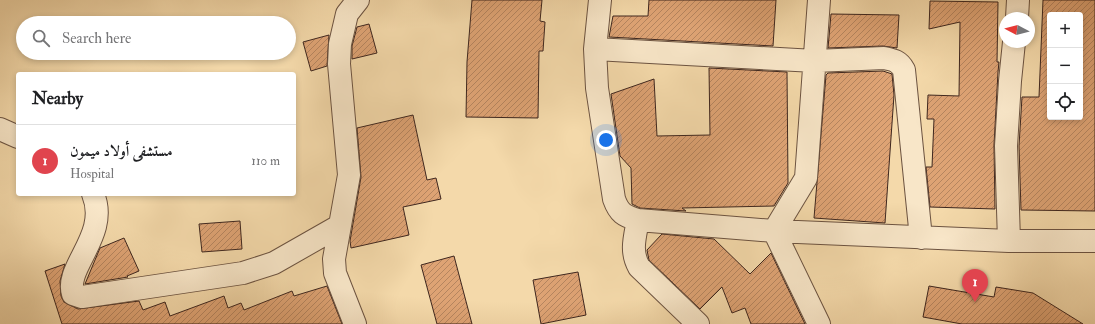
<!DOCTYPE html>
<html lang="en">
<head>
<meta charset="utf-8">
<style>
	:root { --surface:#fff; --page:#f2f2f2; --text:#202124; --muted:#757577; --line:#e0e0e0; --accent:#d93025 }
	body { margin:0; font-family:"IM FELL Double Pica",Amiri,serif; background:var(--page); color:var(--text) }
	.controls { position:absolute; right:12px; top:12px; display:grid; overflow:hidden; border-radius:4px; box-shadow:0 2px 6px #0003 }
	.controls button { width:36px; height:36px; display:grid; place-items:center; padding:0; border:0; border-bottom:1px solid var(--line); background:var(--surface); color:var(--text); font:20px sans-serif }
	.compass { position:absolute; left:999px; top:12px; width:36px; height:36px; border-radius:50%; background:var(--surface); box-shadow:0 2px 6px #0003; rotate:277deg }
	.you { position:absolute; left:606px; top:140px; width:14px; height:14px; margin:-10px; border:3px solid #fff; border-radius:50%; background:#1a73e8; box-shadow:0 0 0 6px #1a73e833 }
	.badge { display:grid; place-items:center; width:26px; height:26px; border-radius:50%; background:var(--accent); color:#fff; font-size:13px; font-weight:700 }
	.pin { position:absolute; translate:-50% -33px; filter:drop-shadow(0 1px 2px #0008) }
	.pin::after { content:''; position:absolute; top:21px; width:14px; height:12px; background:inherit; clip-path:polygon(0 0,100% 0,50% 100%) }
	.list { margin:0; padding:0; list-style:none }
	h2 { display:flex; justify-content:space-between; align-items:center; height:52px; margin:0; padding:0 16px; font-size:17px }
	h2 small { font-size:13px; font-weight:400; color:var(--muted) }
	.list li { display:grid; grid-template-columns:26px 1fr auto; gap:12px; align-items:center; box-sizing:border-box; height:72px; padding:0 16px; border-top:1px solid var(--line) }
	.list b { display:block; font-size:15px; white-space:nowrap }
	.list p { margin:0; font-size:13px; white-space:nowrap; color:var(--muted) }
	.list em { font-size:13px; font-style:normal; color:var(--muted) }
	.icon { flex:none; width:22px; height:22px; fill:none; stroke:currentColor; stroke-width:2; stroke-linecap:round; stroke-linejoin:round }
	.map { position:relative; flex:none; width:1095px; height:324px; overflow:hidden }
	.search { position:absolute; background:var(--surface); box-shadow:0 2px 6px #0003; left:16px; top:16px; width:280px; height:44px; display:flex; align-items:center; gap:10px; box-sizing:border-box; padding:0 14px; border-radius:22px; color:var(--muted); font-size:15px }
	.panel { position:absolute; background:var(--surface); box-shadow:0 2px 6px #0003; left:16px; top:72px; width:280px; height:124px; border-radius:4px }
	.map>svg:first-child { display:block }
</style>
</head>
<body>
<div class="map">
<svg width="1095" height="324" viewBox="0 0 1095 324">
	<defs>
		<pattern id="building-hatch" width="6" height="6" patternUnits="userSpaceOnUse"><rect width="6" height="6" fill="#dea374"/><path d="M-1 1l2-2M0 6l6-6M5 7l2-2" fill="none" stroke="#b5855f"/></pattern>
	</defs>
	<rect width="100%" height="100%" fill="#f4d9aa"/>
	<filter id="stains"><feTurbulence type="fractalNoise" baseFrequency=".005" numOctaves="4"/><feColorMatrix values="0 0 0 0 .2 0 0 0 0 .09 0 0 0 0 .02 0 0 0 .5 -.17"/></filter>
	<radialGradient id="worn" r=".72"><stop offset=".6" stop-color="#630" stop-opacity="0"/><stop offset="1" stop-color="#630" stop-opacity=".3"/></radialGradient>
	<!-- building -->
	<path fill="url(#building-hatch)" stroke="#3e261e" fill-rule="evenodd" d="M472,0H542L540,21L545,22L543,51H539L538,118L466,117L467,62Z
		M649,0H776L773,46L609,37L613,16H648Z
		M1043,0H1095V211L1021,210L1019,146L1022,97H1039ZM1050,15H1080V117H1050Z
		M930,1L998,2L997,62H999L998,72L994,145L995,209L930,207L926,167H932L934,119H927L928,95L959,96L960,22L929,29Z
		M831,14L899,15L897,48L883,46L828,48Z
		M369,24L377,53L352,59V46L357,27Z
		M329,35L327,66L311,71L303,42Z
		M709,68L787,72L788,183L774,206L682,208L686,211L640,208L632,204L631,168L620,156L611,94L654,79L657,136L710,135Z
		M883,71L892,74L894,95L885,223L814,218L826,75L828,73Z
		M413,115L427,180L436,178L441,199L403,207L409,235L351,248L350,241L361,177L357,128Z
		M240,221L242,249L202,252L199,224Z
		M662,234L714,239L750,274L771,253L805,324H751L745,308L732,313L722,287L700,309L649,260L647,250Z
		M124,238L139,271L127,276L128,277L85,284L100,248Z
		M454,256L472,324H437L421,265Z
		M65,264L60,281L61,296L64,302L78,309L139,301L143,310L165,302L170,316L224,296L228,308L241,303L244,310L292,291L294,296L327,286L342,324H62L45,271Z
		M578,272L586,315L541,324L533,280Z
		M929,286L994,297L996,287L1033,293L1083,324H962L923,317Z"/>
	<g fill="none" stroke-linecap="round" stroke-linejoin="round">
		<defs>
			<path id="street" d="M600,0L595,49L597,88L614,199C619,213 624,216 638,220L774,231L819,324
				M819,0L806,178L774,231L1009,241H1095
				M1017,18L1018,0
				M595,49L815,61L884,58C894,60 899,61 904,70L921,238
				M0,129L18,137
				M93,194C110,235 64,267 73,294L82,297L243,273L274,263L339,226
				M638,220C635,237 630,251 639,267L698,324
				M1009,241L1006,146L1010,81L1014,42
				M355,324L335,273L334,259L349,175L339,64L340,44L347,14L358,0"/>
		</defs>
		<!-- street casing -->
		<use href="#street" stroke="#6c5341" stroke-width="24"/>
		<!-- street -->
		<use href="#street" stroke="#f8e6c8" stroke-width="22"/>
	</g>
	<rect width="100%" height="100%" filter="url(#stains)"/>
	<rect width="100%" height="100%" fill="url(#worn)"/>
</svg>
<div class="controls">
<button>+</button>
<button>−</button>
<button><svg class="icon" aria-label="locate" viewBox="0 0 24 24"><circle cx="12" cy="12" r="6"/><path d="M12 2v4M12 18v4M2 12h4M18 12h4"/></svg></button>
</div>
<svg class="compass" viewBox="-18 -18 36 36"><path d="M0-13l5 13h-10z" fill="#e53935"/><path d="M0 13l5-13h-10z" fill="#757577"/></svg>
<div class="you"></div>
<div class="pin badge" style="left:975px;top:302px;background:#e0444e">1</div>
<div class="search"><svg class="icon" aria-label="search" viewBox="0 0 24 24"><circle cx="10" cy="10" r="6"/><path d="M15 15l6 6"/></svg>Search here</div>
<section class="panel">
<h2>Nearby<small></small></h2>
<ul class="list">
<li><span class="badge" style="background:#e0444e">1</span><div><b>مستشفى أولاد ميمون</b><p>Hospital</p></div><em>110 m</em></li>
</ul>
</section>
</div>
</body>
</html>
